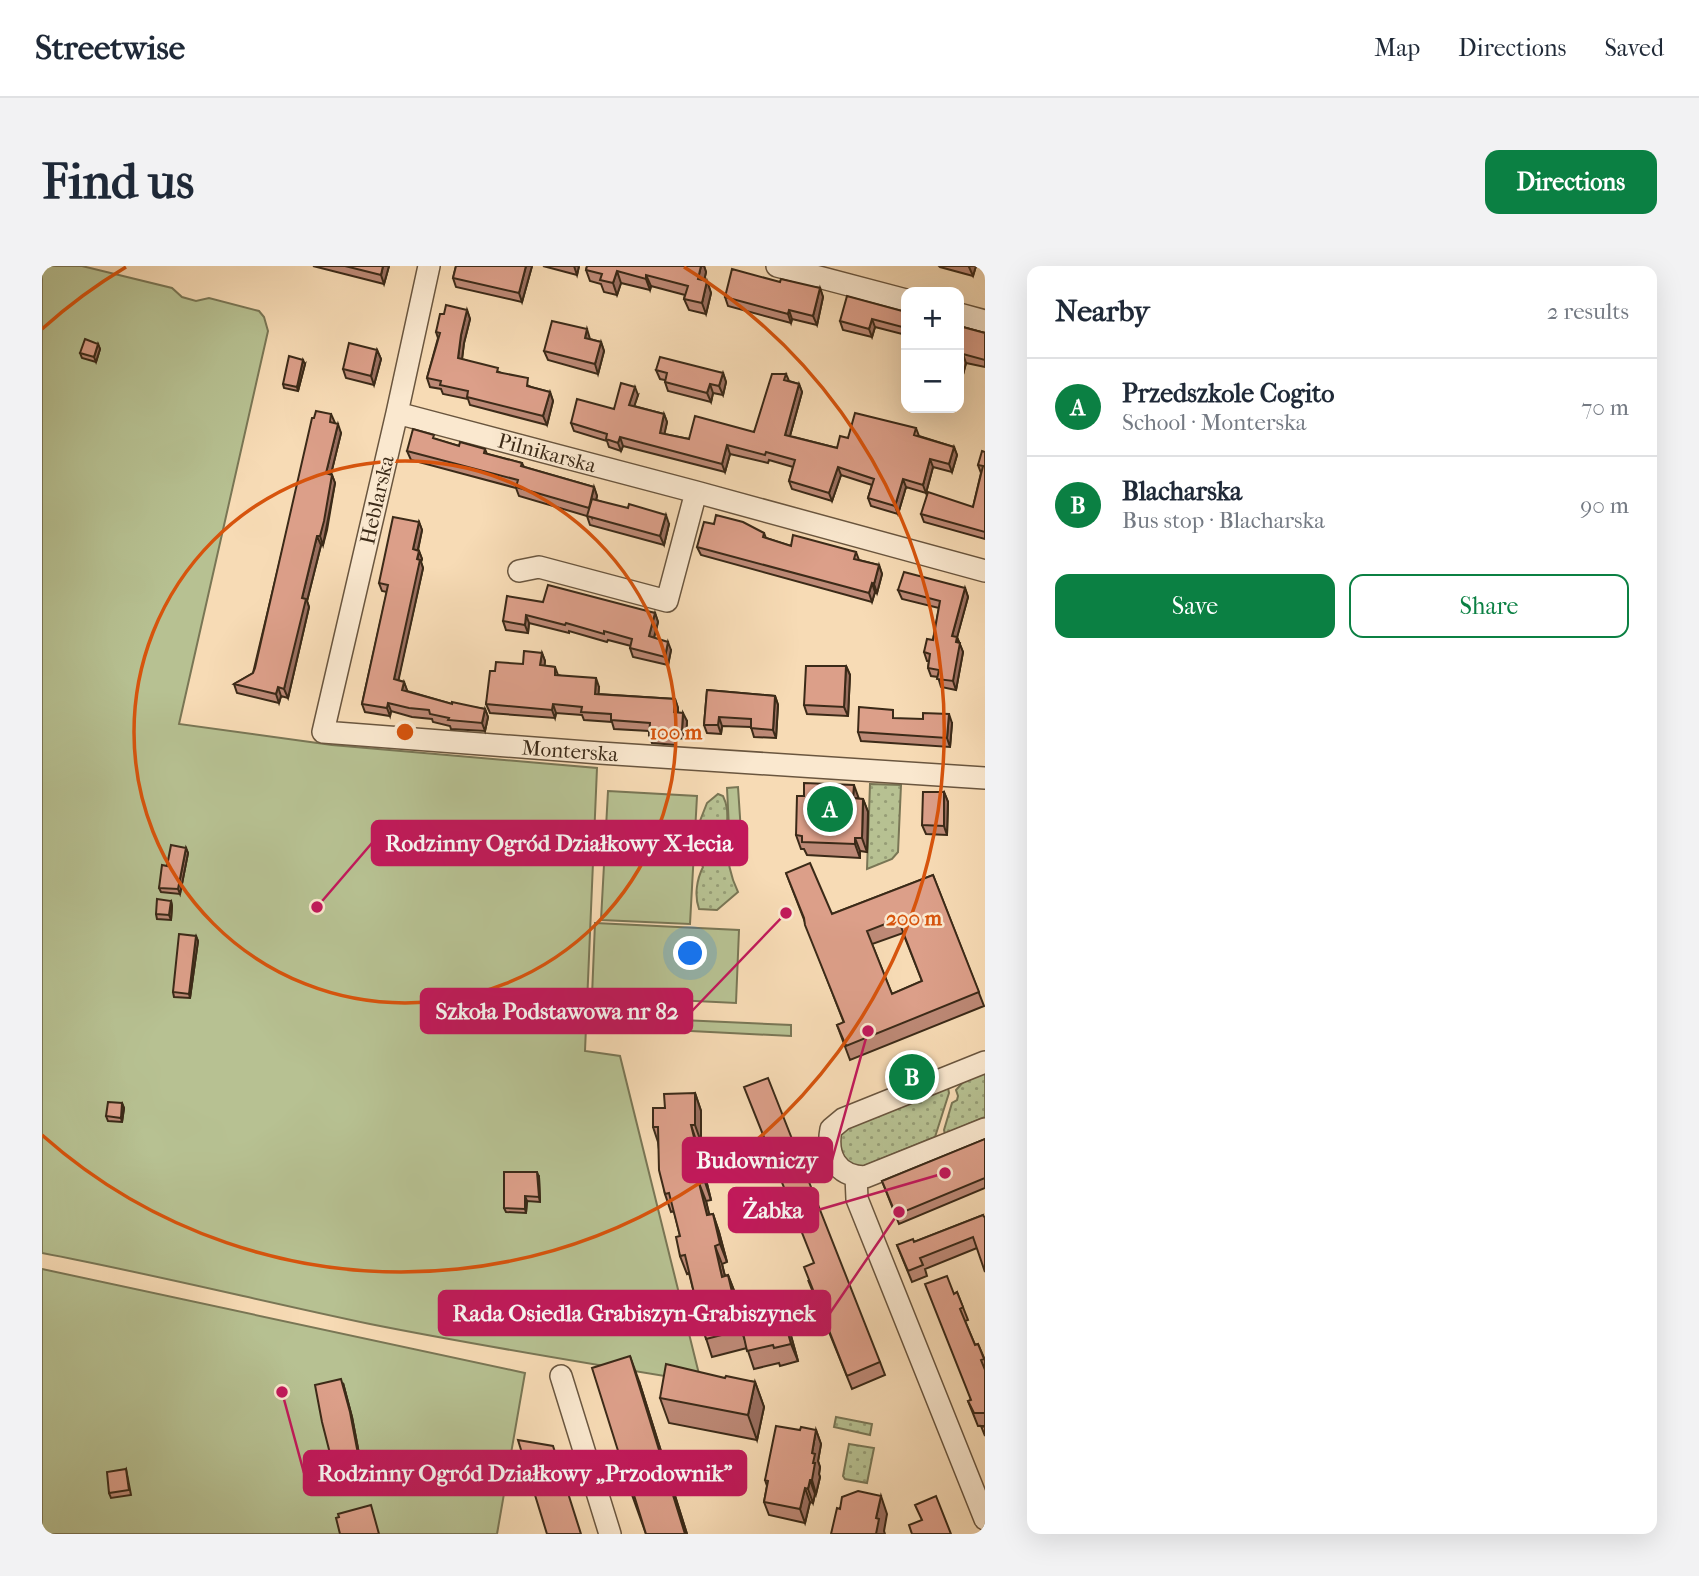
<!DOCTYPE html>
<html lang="en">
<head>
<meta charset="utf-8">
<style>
	:root { --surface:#fff; --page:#f2f2f3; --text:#1f2937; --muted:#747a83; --line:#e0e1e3; --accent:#0b8043 }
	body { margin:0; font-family:"IM FELL French Canon",serif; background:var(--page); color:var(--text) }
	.controls { position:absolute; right:21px; top:21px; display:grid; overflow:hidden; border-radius:14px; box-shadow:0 7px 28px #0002 }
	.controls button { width:63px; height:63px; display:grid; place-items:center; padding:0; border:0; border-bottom:2px solid var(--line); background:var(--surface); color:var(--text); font:35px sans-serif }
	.you { position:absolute; left:649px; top:688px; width:24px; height:24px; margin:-18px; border:5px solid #fff; border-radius:50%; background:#1a73e8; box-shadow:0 0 0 10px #1a73e833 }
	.badge { display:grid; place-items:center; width:46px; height:46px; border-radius:50%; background:var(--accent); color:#fff; font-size:23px; font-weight:700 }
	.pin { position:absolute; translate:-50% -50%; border:4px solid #fff; box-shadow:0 2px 7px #0006 }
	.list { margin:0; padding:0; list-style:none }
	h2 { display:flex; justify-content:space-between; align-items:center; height:91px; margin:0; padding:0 28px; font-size:30px }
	h2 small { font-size:23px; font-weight:400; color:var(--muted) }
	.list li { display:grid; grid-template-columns:46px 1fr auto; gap:21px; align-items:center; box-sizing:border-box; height:98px; padding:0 28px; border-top:2px solid var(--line) }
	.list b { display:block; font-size:26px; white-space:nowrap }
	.list p { margin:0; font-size:23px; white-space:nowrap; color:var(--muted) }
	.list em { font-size:23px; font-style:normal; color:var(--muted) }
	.actions { display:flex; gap:14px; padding:21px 28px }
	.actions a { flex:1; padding:16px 0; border:2px solid var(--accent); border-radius:14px; text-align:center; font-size:24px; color:var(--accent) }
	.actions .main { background:var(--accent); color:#fff }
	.map { position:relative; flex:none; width:943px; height:1268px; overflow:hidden; border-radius:14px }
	header { display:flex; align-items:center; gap:42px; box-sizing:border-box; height:98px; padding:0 35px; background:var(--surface); border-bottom:2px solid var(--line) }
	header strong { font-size:33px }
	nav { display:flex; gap:38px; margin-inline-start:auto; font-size:24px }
	.intro { display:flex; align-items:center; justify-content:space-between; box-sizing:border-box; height:168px; padding:0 42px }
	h1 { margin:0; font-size:49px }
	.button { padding:18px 32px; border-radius:14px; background:var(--accent); color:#fff; font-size:24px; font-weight:700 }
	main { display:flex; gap:42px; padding:0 42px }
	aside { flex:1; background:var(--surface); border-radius:14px; box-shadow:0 7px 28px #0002 }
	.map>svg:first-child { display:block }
</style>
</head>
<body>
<header>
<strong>Streetwise</strong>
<nav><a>Map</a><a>Directions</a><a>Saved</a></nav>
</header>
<div class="intro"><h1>Find us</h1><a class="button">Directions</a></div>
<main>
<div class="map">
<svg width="943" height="1268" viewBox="0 0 943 1268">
	<defs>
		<pattern id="grass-dots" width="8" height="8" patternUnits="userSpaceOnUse" patternTransform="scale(1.75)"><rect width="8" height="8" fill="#b7c192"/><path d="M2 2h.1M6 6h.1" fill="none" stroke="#969d76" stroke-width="1.8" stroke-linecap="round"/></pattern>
	</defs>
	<rect width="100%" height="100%" fill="#f7dbb5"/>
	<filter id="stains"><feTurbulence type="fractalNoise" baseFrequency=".00286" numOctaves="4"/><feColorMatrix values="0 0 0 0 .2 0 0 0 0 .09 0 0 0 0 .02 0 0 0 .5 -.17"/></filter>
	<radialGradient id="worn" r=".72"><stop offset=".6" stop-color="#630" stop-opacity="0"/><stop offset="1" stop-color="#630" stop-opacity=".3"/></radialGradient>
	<!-- grass -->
	<path fill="url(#grass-dots)" stroke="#797655" stroke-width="2" d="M828,518L859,519L856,586L850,593L825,603Z
		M676,528L681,530C687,542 685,551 685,564C684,584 687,608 696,626L675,644L657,643C652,629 655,613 661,601L654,589V565L665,537Z
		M943,807V851L903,868L902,864L910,837L915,834L916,830L914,824L922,815Z
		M906,822L907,827L893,871L822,900C806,903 790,883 799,868C802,863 808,860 813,856Z
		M794,1151L830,1158L828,1169L792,1161Z
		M807,1178L832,1182L825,1217L803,1213L801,1210Z"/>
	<!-- garden -->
	<path fill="#b7c192" stroke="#797655" stroke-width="2" d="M0,0H40L130,22L140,31L154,35L167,32L217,45L222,51L226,65L137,458L290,479L555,502L543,785L578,790L659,1116C549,1098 438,1080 328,1058C219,1035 110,1008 0,987Z
		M696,521L699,566L687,563L685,522Z
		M566,525L655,530L648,658L559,654Z
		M553,657L697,664L694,737L550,730Z
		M551,750L749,759V770L551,760Z
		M0,1003L483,1107L455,1268H0Z"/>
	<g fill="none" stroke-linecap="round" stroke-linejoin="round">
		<defs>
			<path id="minor" d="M387,0L355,147L281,466L558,487L943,512
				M735,0L864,34
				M917,48L943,55
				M355,147L654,226L943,305
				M477,305L497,301L625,335L654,226
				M943,796L801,853L789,863C784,889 794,910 823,911L943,863
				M814,910L815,933L943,1253
				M519,1110L568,1268"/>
		</defs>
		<!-- minor casing -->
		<use href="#minor" stroke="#6a563f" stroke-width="24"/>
		<!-- minor -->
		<use href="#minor" stroke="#fae8cf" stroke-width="21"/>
	</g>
	<!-- wall -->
	<path fill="#bd8976" stroke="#3b2a18" stroke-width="2" fill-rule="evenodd" d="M271,0H347L342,18Z
		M414,0H490L480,36L414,21L411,12Z
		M501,0H537L535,9Z
		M545,0H662L664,6L662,15H665L669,27L664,48L647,44L642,33L643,29L609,20L608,24L579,17L575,29L562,26L559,18L548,15L544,4Z
		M897,0H934L931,10L898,1Z
		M738,16L778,22L781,31L775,59L750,53L749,57L686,40L683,31Z
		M425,44L428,53L422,77L420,93L457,106L489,121L508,126L511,135L505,159L428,139L426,133L401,128L399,123L388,121L385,112L396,72L394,66L402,48Z
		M864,46V69L833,61L830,71L801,64L798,55Z
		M917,60L943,67V101L924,97L917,124Z
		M548,73L559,76L562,85L556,108L506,94L502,85Z
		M56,78L58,83L54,96L40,92L38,87Z
		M335,84L339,93L332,119L304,112L301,103Z
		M263,98L256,125L242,122L241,118Z
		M614,104L681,107L684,116L681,129L671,127L669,136L626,125L623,116V114L618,113Z
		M744,108L747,115L757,118L760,126L748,170L795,182L806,172L874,162L877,170L912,181L915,189L910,206L891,201L884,227L864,221L856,248L829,240L826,232L830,219L799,209L790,235L750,223L747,215L751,201L727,194L726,197L688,188L683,206L581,180L579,185L567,181L565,175L532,165L529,157L572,143L596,129L592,140L622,148L625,156L622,168L647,173L712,166Z
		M289,148L293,157L299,167L289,208L290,209L293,217L285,264L281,279H279L265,335L267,341L246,432L239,430L237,437L195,427L192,418L211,407L272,152Z
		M393,173L417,180L443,183L445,188L480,197L482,201L552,221L555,230L554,234L627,258L622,279L548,259L545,250L477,230L474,222L369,194L365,185Z
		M943,186V273L882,256L879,248L931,241L939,207L936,199Z
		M377,256L380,264L376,284L377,285L380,293L379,296L381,302L356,414L362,416L365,425L410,438L443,443L446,451L443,465L409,463L408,460L391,456L390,453L370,451L349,445L348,450L323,446L320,438L345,326L340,325L337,317Z
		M672,258L722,267L724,272L749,280L814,286L817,294L837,299L840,308L835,327L833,326L830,336L659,289L655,281Z
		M923,322L926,331L915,371L921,386L914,424L899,421L896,411L889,410L886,402L887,395H885L882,386L891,374L897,342L860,333L856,324Z
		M501,336L613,347L616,356L612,372L629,384L626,399L591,391L588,382L589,380L566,374L565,376L527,365V367L487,357L486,367L464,364L461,355Z
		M500,387L503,395L502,400L513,401L516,409L557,421L556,428L633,433L636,442V446L645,455L644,473L634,472V479L610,477L607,469V465L572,463L570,456L542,454L540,449L514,447L513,452L448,447L444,438L453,405L481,398Z
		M804,400L808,409L806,450L765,448L762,439Z
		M665,424L733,430L736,439L734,472L712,471L709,461L680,460L679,468L665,467L662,459Z
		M855,453L910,457L908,481L819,475L816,466Z
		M902,526L906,536L905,569L884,568L880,559Z
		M817,533H821L826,546L825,586L818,585V592L765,589L762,583H759L754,569Z
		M144,582L146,587L138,628L119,626L117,622L125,600Z
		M744,607L790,648L891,609L942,740L808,794L795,759L802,757ZM861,667L880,715L850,728L830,678Z
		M129,635L130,640L129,654L115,653L114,648Z
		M154,670L156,675L148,732L132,731L131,726Z
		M653,827L659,845V876L655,877L669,934L664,935L667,949L671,948L677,966L685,996L680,998L683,1010L686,1009L693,1027L699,1053L721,1054L741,1049L748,1066L756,1095L738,1100L737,1097L712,1103L705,1082L670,1091L663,1069H660L653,1052V1031L647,1007L645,1008L638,990V970L632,945L629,946L623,928L616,876L611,861L623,842Z
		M80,837L82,842L80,856L66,855L64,850Z
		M943,873V922L857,958L840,915Z
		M497,911L498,936L485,935L484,947L464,946L462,942Z
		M941,949L935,982L883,1003L885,1010L870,1016L855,979L872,976Z
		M766,1014L838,1096L843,1109L810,1123Z
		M915,1026L926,1054L923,1055L933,1079L936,1078L943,1094V1160H936L926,1135L929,1134L912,1028Z
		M683,1112L713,1116L722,1141L715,1174L627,1157L618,1132Z
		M597,1115L645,1268H604L589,1226Z
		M301,1117L310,1151L322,1214L297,1220L295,1215Z
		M758,1164H774L779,1178L776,1195L778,1201L777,1208L778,1211L774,1228H773L771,1237L768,1236L763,1257L727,1249L722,1236L725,1220L723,1214Z
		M84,1203L89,1229L69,1232L67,1227Z"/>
	<!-- shaded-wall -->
	<path fill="#9a6f60" stroke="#3b2a18" stroke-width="2" d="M341,0H347L342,18L339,9Z
		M484,0H490L480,36L477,27Z
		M532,0H537L535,9Z
		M659,0H662L664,6L660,24L656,13Z
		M928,0H934L931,10L927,1Z
		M575,5L579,17L575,29L571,17Z
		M604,9L609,20L608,24L604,13Z
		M665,15L669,27L664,48L660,37Z
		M778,22L781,31L775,59L771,50Z
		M425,44L428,53L422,77L419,101L416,92L419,69Z
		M747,44L750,53L749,57L746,48Z
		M830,53L833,61L830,71L827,63Z
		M545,63L548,73L546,81L543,72Z
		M559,76L562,85L556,108L553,98Z
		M56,78L58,83L54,96L52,91Z
		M335,84L339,93L332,119L329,110Z
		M921,88L924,97L917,124V106Z
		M261,94L263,98L256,125L255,121Z
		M681,107L684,116L681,129L677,120Z
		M668,118L671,127L669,136L665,127Z
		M757,118L760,126L746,177L743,169Z
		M593,121L596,129L590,147L587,139Z
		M508,126L511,135L505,159L501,150Z
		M622,148L625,156L621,175L618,167Z
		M296,158L299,167L287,216L284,207Z
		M578,171L581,180L579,185L576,177Z
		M685,179L688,188L683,206L680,198Z
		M912,181L915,189L910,206L907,198Z
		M888,193L891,201L884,227L881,219Z
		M796,201L799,209L790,235L787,227Z
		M290,209L293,217L281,279L278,270Z
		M861,213L864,221L856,248L853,240Z
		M552,221L555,230L550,251L547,242Z
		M624,249L627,258L622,279L618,270Z
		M377,256L380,264L374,292L371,283Z
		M275,270L279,279L265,335L267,341L246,432L242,423L260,332Z
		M377,285L380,293L379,296L381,302L355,421L352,413Z
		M837,299L840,308L835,327L832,318Z
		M830,317L833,326L830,336L827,327Z
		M923,322L926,331L913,379L910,370Z
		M613,347L616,356L610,379L607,370Z
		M484,349L487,357L486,367L483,359Z
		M915,371L921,386L914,424L911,415Z
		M626,376L629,384L626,399L623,391Z
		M500,387L503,395L502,408L498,399Z
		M804,400L808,409L806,450L802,441Z
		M554,412L557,421L556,436L553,428Z
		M362,416L365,424L363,432L360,424Z
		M236,421L239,430L237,437L234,428Z
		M733,430L736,439L734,472L731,464Z
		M633,433L636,442L635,454L632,446Z
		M346,437L349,445L348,450L345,442Z
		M511,438L514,447L513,452L510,444Z
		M443,443L446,451L443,465L440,457Z
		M641,447L645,455L644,473L640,464Z
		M907,448L910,457L908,481L905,472Z
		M677,451L680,460L679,468L676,459Z
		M631,464L634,472V479L631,470Z
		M812,519L817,533L811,532Z
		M902,526L906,536L905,569L902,560Z
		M821,533L826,546L825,586L820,572Z
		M813,572L818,585V592L813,578Z
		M144,582L146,587L138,628L136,623Z
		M129,635L130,640L129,654L127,649Z
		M154,670L156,675L148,732L147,728Z
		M653,827L659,845V876L653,859Z
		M80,837L82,842L80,856L79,852Z
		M649,859L655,877L669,934L663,916Z
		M495,906L497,911L498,936L497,931Z
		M657,917L664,935L672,967L665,949Z
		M483,930L485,935L484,947L483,943Z
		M671,948L677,966L685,996L678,978Z
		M673,980L680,998L687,1028L680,1011Z
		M686,1009L693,1027L706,1082L699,1064Z
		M741,1049L748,1066L756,1095L749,1078Z
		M588,1090L597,1115L645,1268H643Z
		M713,1116L722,1141L715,1174L706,1149Z
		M301,1117L310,1151L322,1214L320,1209Z
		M774,1164L779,1178L776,1195L778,1201L777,1208L778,1211L774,1228L770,1214V1187Z
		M768,1214L773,1228L771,1237L766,1223Z
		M763,1222L768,1236L763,1257L758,1243Z
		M839,1230L845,1248L842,1265L843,1268H834V1252Z"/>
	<!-- building -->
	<path fill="#dc9f89" stroke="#3b2a18" stroke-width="2" fill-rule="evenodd" d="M303,0H341L339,9Z
		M414,0H484L477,27L411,12Z
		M545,0H659L656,13L665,15L660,37L642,33L646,20L604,9V13L575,5L571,17L558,14L560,8L544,4Z
		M690,3L738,16L739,13L778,22L771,50L747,44L746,48L683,31Z
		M805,30L864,46V62L830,53L827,63L798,55Z
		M404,39L425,44L419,69L416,92L456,102L455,106L486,112L485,120L508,126L501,150L425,131L426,125L398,119L399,115L385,112L398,67L394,66L398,48H402Z
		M510,55L545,63L543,72L559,76L553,98L502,85Z
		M917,60L943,67V94L921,88L917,106Z
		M43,73L56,78L52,91L38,87Z
		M307,77L335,84L329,110L301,103Z
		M247,90L261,94L255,121L241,118Z
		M618,91L681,107L677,120L668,118L665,127L623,116L625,107L614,104Z
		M730,108H744L742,114L757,118L743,169L795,182L798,170L806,172L813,147L874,162L872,169L912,181L907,198L888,193L881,219L861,213L853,240L826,232L832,213L796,201L787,227L747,215L753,194L724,186L723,189L685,179L680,198L578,171L576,177L564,173L565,168L529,157L535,133L572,143L579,117L593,121L587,139L622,148L618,167L647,173L653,150L712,166Z
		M274,145L289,148L288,156L296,158L284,207L290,209L282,255L278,270H275L260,332L264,333L242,423L236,421L234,428L192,418L211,407L213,402L270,152H272Z
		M371,163L392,169L391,172L417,180L418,176L443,183L442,187L480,197L479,200L552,221L547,242L474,221L476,214L365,185Z
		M940,185L943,186V266L879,248L886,226L931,241L941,200L936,199Z
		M550,233L586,242L587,238L624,249L618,270L545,250Z
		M674,249L701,256L722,267L721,271L749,280L751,269L814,286L812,293L837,299L832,318L830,317L827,327L655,281L662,256L672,258Z
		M351,251L377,256L371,283L377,285L375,293L378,294L352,413L362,416L360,424L410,438V436L443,443L440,457L406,454L407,452L388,448L387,444L367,442L346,437L345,442L320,438L346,319L337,317Z
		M862,306L923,322L910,370L915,371L914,376L918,377L911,415L895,413L897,404L886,402L888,388L882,386L885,373L891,374L898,335L856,324Z
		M506,319L613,347L607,370L626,376L623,391L588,382L590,373L562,365V368L524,357L523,359L484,349L483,359L461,355L465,330L501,336Z
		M482,385L500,387L498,399L513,401V409L554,412L553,428L633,433L632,446L641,447L640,464H631V470L607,469L608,457L569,454V448L539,446L540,441L511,438L510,444L444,438L448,405H453L454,396L481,398Z
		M764,400H804L802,441L762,439Z
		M665,424L733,430L731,464L709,462V453L677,451L676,459H662Z
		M817,441L851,444V452L881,453V447L907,448L905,472L816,466Z
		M762,517L812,519L811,532L821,533L820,572H813V578L760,576V570L754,569L755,530H762Z
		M881,526H902V560L880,559Z
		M129,579L144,582L136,623L117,622L120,599L125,600Z
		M768,597L790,648L891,609L937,726L804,780L795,759L802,756L763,659L762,652L744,607ZM856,653L880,715L850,728L825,665Z
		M115,633L129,635L127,649L114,648Z
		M137,668L154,670L147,728L131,726Z
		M726,812L838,1096L805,1110L762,1001L772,997L702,821Z
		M653,827V859H649L663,916L657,917L665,949L671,948L678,978L673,980L680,1011L686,1009L699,1064L664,1073L658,1050L653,1052L649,1033L653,1031L643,989L638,990L634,971L638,970L627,927L623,928L617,904L616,861H611V842H623L622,828Z
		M66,836L80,837L79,852L64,850Z
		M943,873V912L854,949L840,915Z
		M462,906H495L497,931L483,930V943L462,942Z
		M941,949L943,952V1006L931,971L878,992L881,999L866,1005L855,979L871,973L872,976Z
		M905,1010L912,1028L915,1026L921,1041L918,1043L933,1079L936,1078L942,1093L939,1094L943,1104V1147H932L926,1135L929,1134L883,1018Z
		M719,1048L721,1054L741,1049L749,1078L732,1082L731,1079L705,1085L698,1053Z
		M588,1090L643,1268H604L591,1226H589L550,1102Z
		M624,1098L683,1112L684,1110L713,1116L706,1149L618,1132Z
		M299,1113L308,1146L320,1209L295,1215L280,1156L273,1119Z
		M734,1160L758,1164L759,1161L774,1164L770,1187L773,1188L771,1197H773L770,1214H768L766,1223L763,1222L758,1243L722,1236L726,1215L723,1214Z
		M939,1160L943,1161V1170Z
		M476,1174L511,1180L539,1268H505Z
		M84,1203L87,1224L67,1227L65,1206Z
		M816,1225L839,1230L834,1252L837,1253L834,1268H789L795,1242L798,1243L800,1231Z
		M894,1230L909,1268H870L867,1259L880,1254L873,1239Z
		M329,1239L337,1268H298L294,1252L297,1251L296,1248Z"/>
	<!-- distance rings -->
	<g fill="none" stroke="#d7540d" stroke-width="3.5">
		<circle cx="363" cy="466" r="271"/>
		<path d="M0 63A542 542 0 0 1 84 1M642 1A542 542 0 1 1 0 869"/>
	</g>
	<g text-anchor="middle" stroke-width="5" stroke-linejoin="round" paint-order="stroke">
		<!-- street labels -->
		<g font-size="21" fill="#3b2a18" stroke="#fae8cf">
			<text transform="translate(505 187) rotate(15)" y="7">Pilnikarska</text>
			<text transform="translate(335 234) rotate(-77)" y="7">Heblarska</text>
			<text transform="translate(528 485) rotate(4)" y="7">Monterska</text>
		</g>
	</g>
	<circle cx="363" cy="466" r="10" fill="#d7540d" stroke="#fae8cf" stroke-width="3.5"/>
	<g font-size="21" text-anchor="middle" font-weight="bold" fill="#d7540d" stroke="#fae8cf" stroke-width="5" stroke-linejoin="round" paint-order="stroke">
		<text x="634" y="473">100 m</text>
		<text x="872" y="659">200 m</text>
	</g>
	<!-- callouts -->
	<path fill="none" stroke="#c2185b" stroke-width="2.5" d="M275 641L330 577M744 647L650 745M826 765L790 894M903 907L776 944M857 946L788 1047M240 1126L262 1207"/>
	<g fill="#c2185b" stroke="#fae8cf" stroke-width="2.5">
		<circle cx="275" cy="641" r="7"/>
		<circle cx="744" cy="647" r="7"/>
		<circle cx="826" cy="765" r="7"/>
		<circle cx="903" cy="907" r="7"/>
		<circle cx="857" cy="946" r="7"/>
		<circle cx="240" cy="1126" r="7"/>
	</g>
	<g fill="#c2185b" stroke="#c2185b" stroke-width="2.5">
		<rect x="330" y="555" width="375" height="44" rx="7"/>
		<rect x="379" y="723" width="271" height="44" rx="7"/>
		<rect x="641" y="872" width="149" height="44" rx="7"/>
		<rect x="687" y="922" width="89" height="44" rx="7"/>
		<rect x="397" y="1025" width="391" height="44" rx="7"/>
		<rect x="262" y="1185" width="442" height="44" rx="7"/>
	</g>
	<g font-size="23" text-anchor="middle" font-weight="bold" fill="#fff">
		<text x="517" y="585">Rodzinny Ogród Działkowy X-lecia</text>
		<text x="515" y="753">Szkoła Podstawowa nr 82</text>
		<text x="715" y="902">Budowniczy</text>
		<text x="731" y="952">Żabka</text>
		<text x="592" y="1055">Rada Osiedla Grabiszyn-Grabiszynek</text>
		<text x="483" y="1215">Rodzinny Ogród Działkowy „Przodownik”</text>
	</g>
	<rect width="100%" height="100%" filter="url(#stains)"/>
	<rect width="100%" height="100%" fill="url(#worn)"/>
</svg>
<div class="controls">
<button>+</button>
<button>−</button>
</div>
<div class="you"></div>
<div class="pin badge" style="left:788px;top:543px">A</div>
<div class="pin badge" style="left:870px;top:811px">B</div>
</div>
<aside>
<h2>Nearby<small>2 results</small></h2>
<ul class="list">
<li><span class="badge">A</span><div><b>Przedszkole Cogito</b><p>School · Monterska</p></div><em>70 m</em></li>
<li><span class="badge">B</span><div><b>Blacharska</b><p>Bus stop · Blacharska</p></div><em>90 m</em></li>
</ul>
<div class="actions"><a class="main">Save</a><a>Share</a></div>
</aside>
</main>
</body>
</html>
